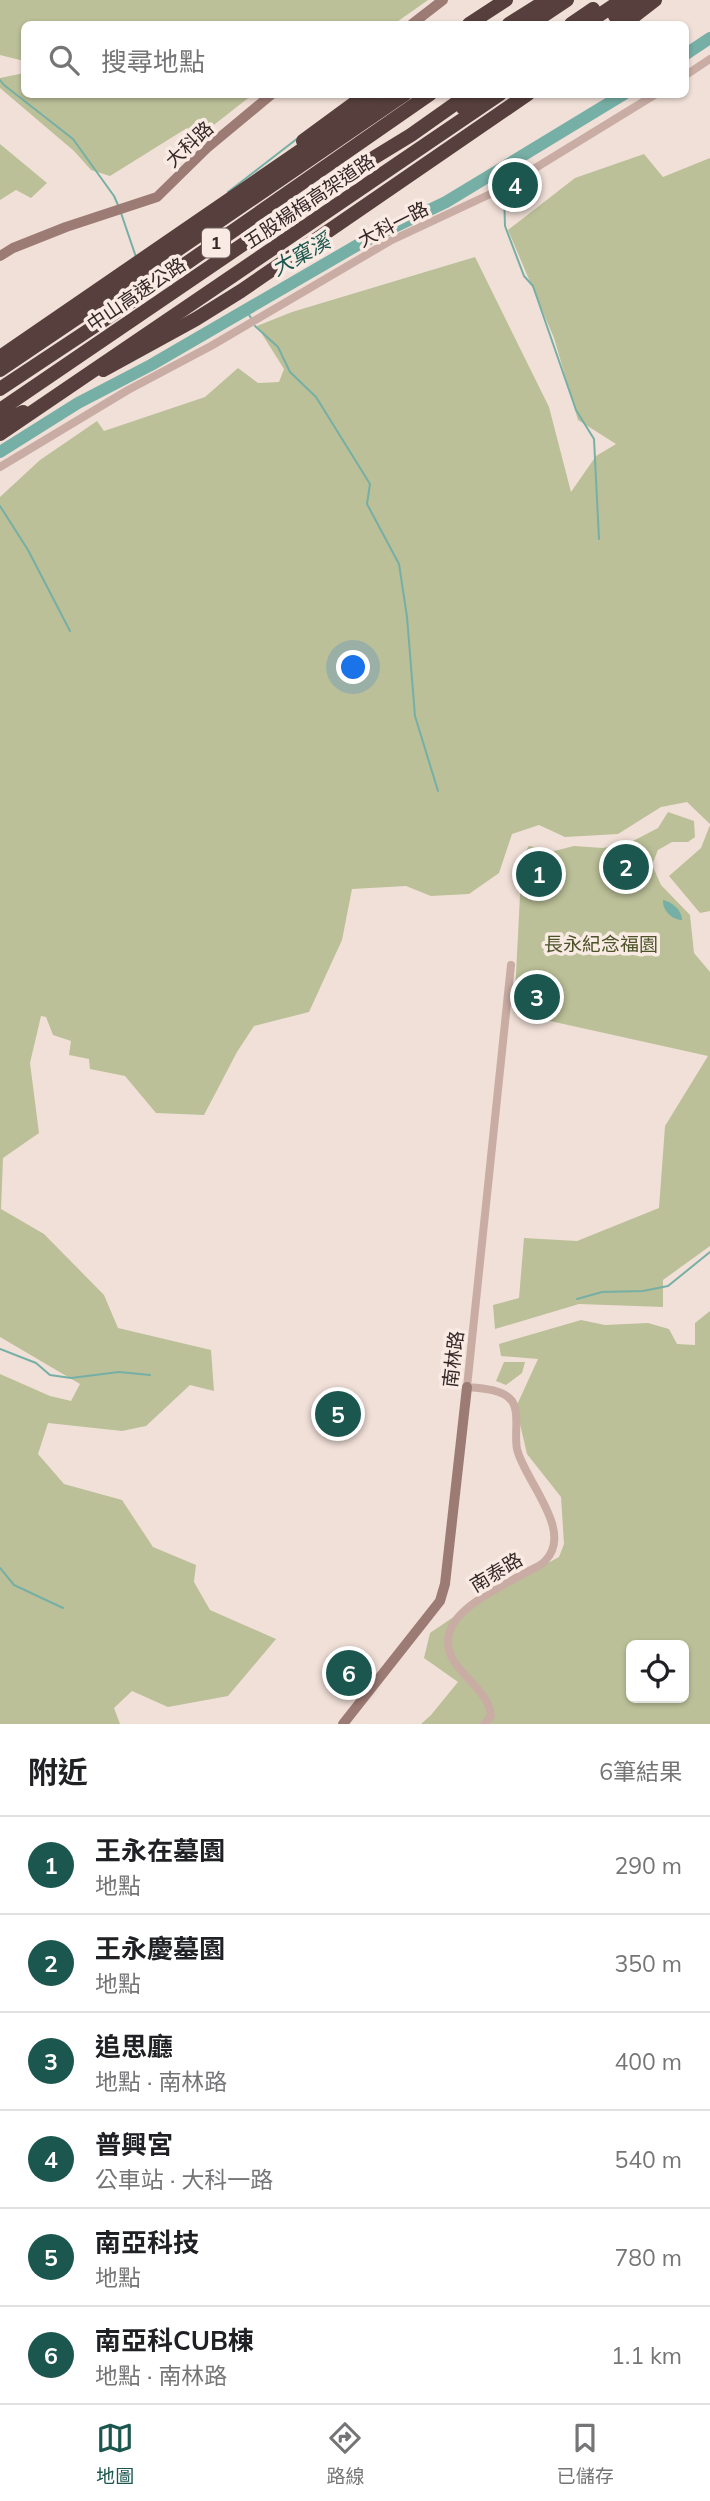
<!DOCTYPE html>
<html lang="zh-TW">
<head>
<meta charset="utf-8">
<style>
	:root { --surface:#fff; --page:#f6f6f6; --text:#202124; --muted:#757577; --line:#e0e0e0; --accent:#1b574e }
	body { margin:0; font-family:Mulish,"Noto Sans TC",sans-serif; background:var(--page); color:var(--text) }
	.controls { position:absolute; right:21px; bottom:21px; display:grid; overflow:hidden; border-radius:10px; box-shadow:0 2px 5px #0004 }
	.controls button { width:63px; height:63px; display:grid; place-items:center; padding:0; border:0; border-bottom:2px solid var(--line); background:var(--surface); color:var(--text); font:35px sans-serif }
	.you { position:absolute; left:354px; top:668px; width:24px; height:24px; margin:-18px; border:5px solid #fff; border-radius:50%; background:#1a73e8; box-shadow:0 0 0 10px #1a73e833 }
	.badge { display:grid; place-items:center; width:46px; height:46px; border-radius:50%; background:var(--accent); color:#fff; font-size:23px; font-weight:700 }
	.pin { position:absolute; translate:-50% -50%; border:4px solid #fff; box-shadow:0 2px 7px #0006 }
	.list { margin:0; padding:0; list-style:none }
	h2 { display:flex; justify-content:space-between; align-items:center; height:91px; margin:0; padding:0 28px; font-size:30px }
	h2 small { font-size:23px; font-weight:400; color:var(--muted) }
	.list li { display:grid; grid-template-columns:46px 1fr auto; gap:21px; align-items:center; box-sizing:border-box; height:98px; padding:0 28px; border-top:2px solid var(--line) }
	.list b { display:block; font-size:26px; white-space:nowrap }
	.list p { margin:0; font-size:23px; white-space:nowrap; color:var(--muted) }
	.list em { font-size:23px; font-style:normal; color:var(--muted) }
	.icon { flex:none; width:38px; height:38px; fill:none; stroke:currentColor; stroke-width:2; stroke-linecap:round; stroke-linejoin:round }
	.map { position:relative; flex:none; width:710px; height:1724px; overflow:hidden }
	.search { position:absolute; background:var(--surface); box-shadow:0 2px 5px #0004; left:21px; right:21px; top:21px; height:77px; display:flex; align-items:center; gap:18px; box-sizing:border-box; padding:0 24px; border-radius:10px; color:var(--muted); font-size:26px }
	.sheet { height:679px; background:var(--surface) }
	nav { display:flex; justify-content:space-around; align-items:center; box-sizing:border-box; height:98px; border-top:2px solid var(--line); background:var(--surface); font-size:19px; color:var(--muted) }
	nav a { display:grid; justify-items:center; gap:4px }
	nav .on { color:var(--accent) }
	.map>svg:first-child { display:block }
</style>
</head>
<body>
<div class="map">
<svg width="710" height="1724" viewBox="0 0 710 1724">
	<rect width="100%" height="100%" fill="#f1e0d8"/>
	<!-- green -->
	<path fill="#bbc098" fill-rule="evenodd" d="M0,0H428L394,24H24V61L0,55Z
		M24,73V94L252,95L201,135L187,128L110,176L91,170L74,151L0,88V78Z
		M0,144L47,183L31,198L16,190L0,200Z
		M644,154L663,177L710,158V824L687,802L661,807L618,834L565,837L539,825L512,834L499,873L469,894L431,896L406,886L352,889L342,940L309,1012L254,1026L237,1052L204,1115L156,1113L125,1076L90,1069L89,1059L69,1055L71,1041L53,1035L46,1017L41,1016L30,1063L39,1133L3,1158L1,1209L44,1234L104,1295L118,1328L211,1350L214,1391L190,1385L146,1426L122,1431L48,1423L38,1454L64,1484L122,1500L153,1547L196,1565L194,1582L210,1610L276,1639L228,1696L168,1707L132,1691L114,1708L120,1724H0V1374L50,1396L71,1401L80,1384L0,1337V497L40,460L97,421L104,431L205,397L238,368L258,383L279,382L284,369L257,326L292,312L475,257L549,407L571,492L596,456L616,444L578,420L554,338L508,230L575,178Z
		M668,812L694,821L695,837L688,842H672L658,850L652,865L661,885L690,915L694,953L710,972V1246L663,1280V1307L579,1304L495,1329L493,1305L519,1298L524,1238L577,1241L659,1208L665,1126L708,1056L514,1013L522,856L529,846L554,851L574,846L603,848L633,841L658,828Z
		M710,825V911L700,913L669,876L701,848Z
		M710,1311V1724H421L431,1715L458,1682L424,1658L430,1633L474,1603L559,1557L564,1544L561,1497L527,1454L516,1407L538,1359L501,1356L499,1344L581,1320L605,1325L648,1323L669,1329L677,1344L695,1345V1323ZM631,1645H684V1698H631Z
		M504,1362H525L522,1373L506,1385L496,1381Z"/>
	<!-- water -->
	<path fill="#76afa5" d="M663,900C672,902 682,910 682,920C672,920 662,910 663,900Z"/>
	<g fill="none" stroke-linecap="round" stroke-linejoin="round">
		<!-- stream -->
		<path stroke="#76afa5" stroke-width="2" d="M0,80L4,85L73,139L114,196L118,205
			M497,171L501,184
			M228,192L298,138
			M504,193L505,226L524,276L533,286L576,410L594,439L599,539
			M121,213L136,257
			M245,308L251,318
			M255,326L278,347L290,372L316,397L370,484L367,504L399,564L407,617L415,716L438,791
			M0,506L28,550L70,631
			M577,1299L602,1292L643,1291L668,1286L710,1252
			M0,1349L36,1363L50,1375L71,1378L119,1372L150,1375
			M0,1568L14,1585L63,1608"/>
		<!-- river -->
		<path stroke="#76afa5" stroke-width="12" d="M686,54L710,38
			M0,452L78,403L151,365L361,243L446,202L624,94"/>
		<!-- street -->
		<path stroke="#c9ada4" stroke-width="8" d="M686,75L710,59
			M0,467L128,390L211,346L390,241L501,189L656,94
			M484,1724L491,1716C488,1683 441,1670 449,1634C455,1607 504,1585 527,1572C532,1569 541,1566 545,1561C575,1531 524,1480 517,1449C514,1435 520,1413 512,1401C503,1389 481,1388 467,1387L511,965"/>
		<!-- secondary -->
		<path stroke="#9d7b75" stroke-width="10" d="M412,24L443,0
			M0,256L13,248L66,227L157,197L207,148L272,94
			M343,1724L440,1601L445,1584L467,1387"/>
		<!-- highway -->
		<path stroke="#563f3c" stroke-width="14" d="M615,16L638,0
			M469,24L506,0
			M509,24L547,0
			M531,24L567,0
			M571,24L593,9
			M586,24L622,0
			M624,24L655,0
			M463,108L482,94
			M303,141L367,94
			M151,268L405,94
			M103,370L196,319L241,291L528,94
			M0,389L125,306L430,94
			M0,410L339,179L411,135L469,94
			M0,424L23,412"/>
		<!-- highway-bridge -->
		<path stroke="#563f3c" stroke-width="14" d="M0,357L383,94
			M0,370L151,268
			M0,434L500,94"/>
	</g>
	<g text-anchor="middle" stroke-width="7" stroke-linejoin="round" paint-order="stroke">
		<!-- shield labels -->
		<rect fill="#f9ebe4" stroke="#6f625f" stroke-width="2" x="202" y="228.5" width="28" height="29" rx="5"/>
		<g font-size="18" font-weight="bold" fill="#342726">
			<text x="216" y="249">1</text>
		</g>
		<!-- street labels -->
		<g font-size="19" fill="#342726" stroke="#f9ebe4">
			<text transform="translate(189 144) rotate(-43)" y="7">大科路</text>
			<text transform="translate(309 201) rotate(-34)" y="7">五股楊梅高架道路</text>
			<text transform="translate(393 224) rotate(-27)" y="7">大科一路</text>
			<text transform="translate(136 294) rotate(-34)" y="7">中山高速公路</text>
			<text transform="translate(453 1359) rotate(-83)" y="7">南林路</text>
			<text transform="translate(496 1572) rotate(-31)" y="7">南泰路</text>
		</g>
		<!-- park labels -->
		<g font-size="19" fill="#4d5329" stroke="#f9ebe4">
			<text x="601" y="951">長永紀念福園</text>
		</g>
		<!-- water labels -->
		<g font-size="21" font-style="italic" fill="#1b574e" stroke="#f9ebe4">
			<text transform="translate(301 255) rotate(-29)" y="7">大窠溪</text>
		</g>
	</g>
</svg>
<div class="controls">
<button><svg class="icon" aria-label="locate" viewBox="0 0 24 24"><circle cx="12" cy="12" r="6"/><path d="M12 2v4M12 18v4M2 12h4M18 12h4"/></svg></button>
</div>
<div class="you"></div>
<div class="pin badge" style="left:539px;top:874px">1</div>
<div class="pin badge" style="left:626px;top:867px">2</div>
<div class="pin badge" style="left:537px;top:997px">3</div>
<div class="pin badge" style="left:515px;top:185px">4</div>
<div class="pin badge" style="left:338px;top:1414px">5</div>
<div class="pin badge" style="left:349px;top:1673px">6</div>
<div class="search"><svg class="icon" aria-label="search" viewBox="0 0 24 24"><circle cx="10" cy="10" r="6"/><path d="M15 15l6 6"/></svg>搜尋地點</div>
</div>
<section class="sheet">
<h2>附近<small>6筆結果</small></h2>
<ul class="list">
<li><span class="badge">1</span><div><b>王永在墓園</b><p>地點</p></div><em>290 m</em></li>
<li><span class="badge">2</span><div><b>王永慶墓園</b><p>地點</p></div><em>350 m</em></li>
<li><span class="badge">3</span><div><b>追思廳</b><p>地點 · 南林路</p></div><em>400 m</em></li>
<li><span class="badge">4</span><div><b>普興宮</b><p>公車站 · 大科一路</p></div><em>540 m</em></li>
<li><span class="badge">5</span><div><b>南亞科技</b><p>地點</p></div><em>780 m</em></li>
<li><span class="badge">6</span><div><b>南亞科CUB棟</b><p>地點 · 南林路</p></div><em>1.1 km</em></li>
</ul>
</section>
<nav>
<a class="on"><svg class="icon" aria-label="map" viewBox="0 0 24 24"><path d="M3 6l6-2 6 2 6-2v14l-6 2-6-2-6 2zM9 4v14M15 6v14"/></svg>地圖</a>
<a><svg class="icon" aria-label="directions" viewBox="0 0 24 24"><path d="M12 3l9 9-9 9-9-9zM9 14v-3h6M13 9l2 2-2 2"/></svg>路線</a>
<a><svg class="icon" aria-label="saved" viewBox="0 0 24 24"><path d="M7 4h10v16l-5-4-5 4z"/></svg>已儲存</a>
</nav>
</body>
</html>
